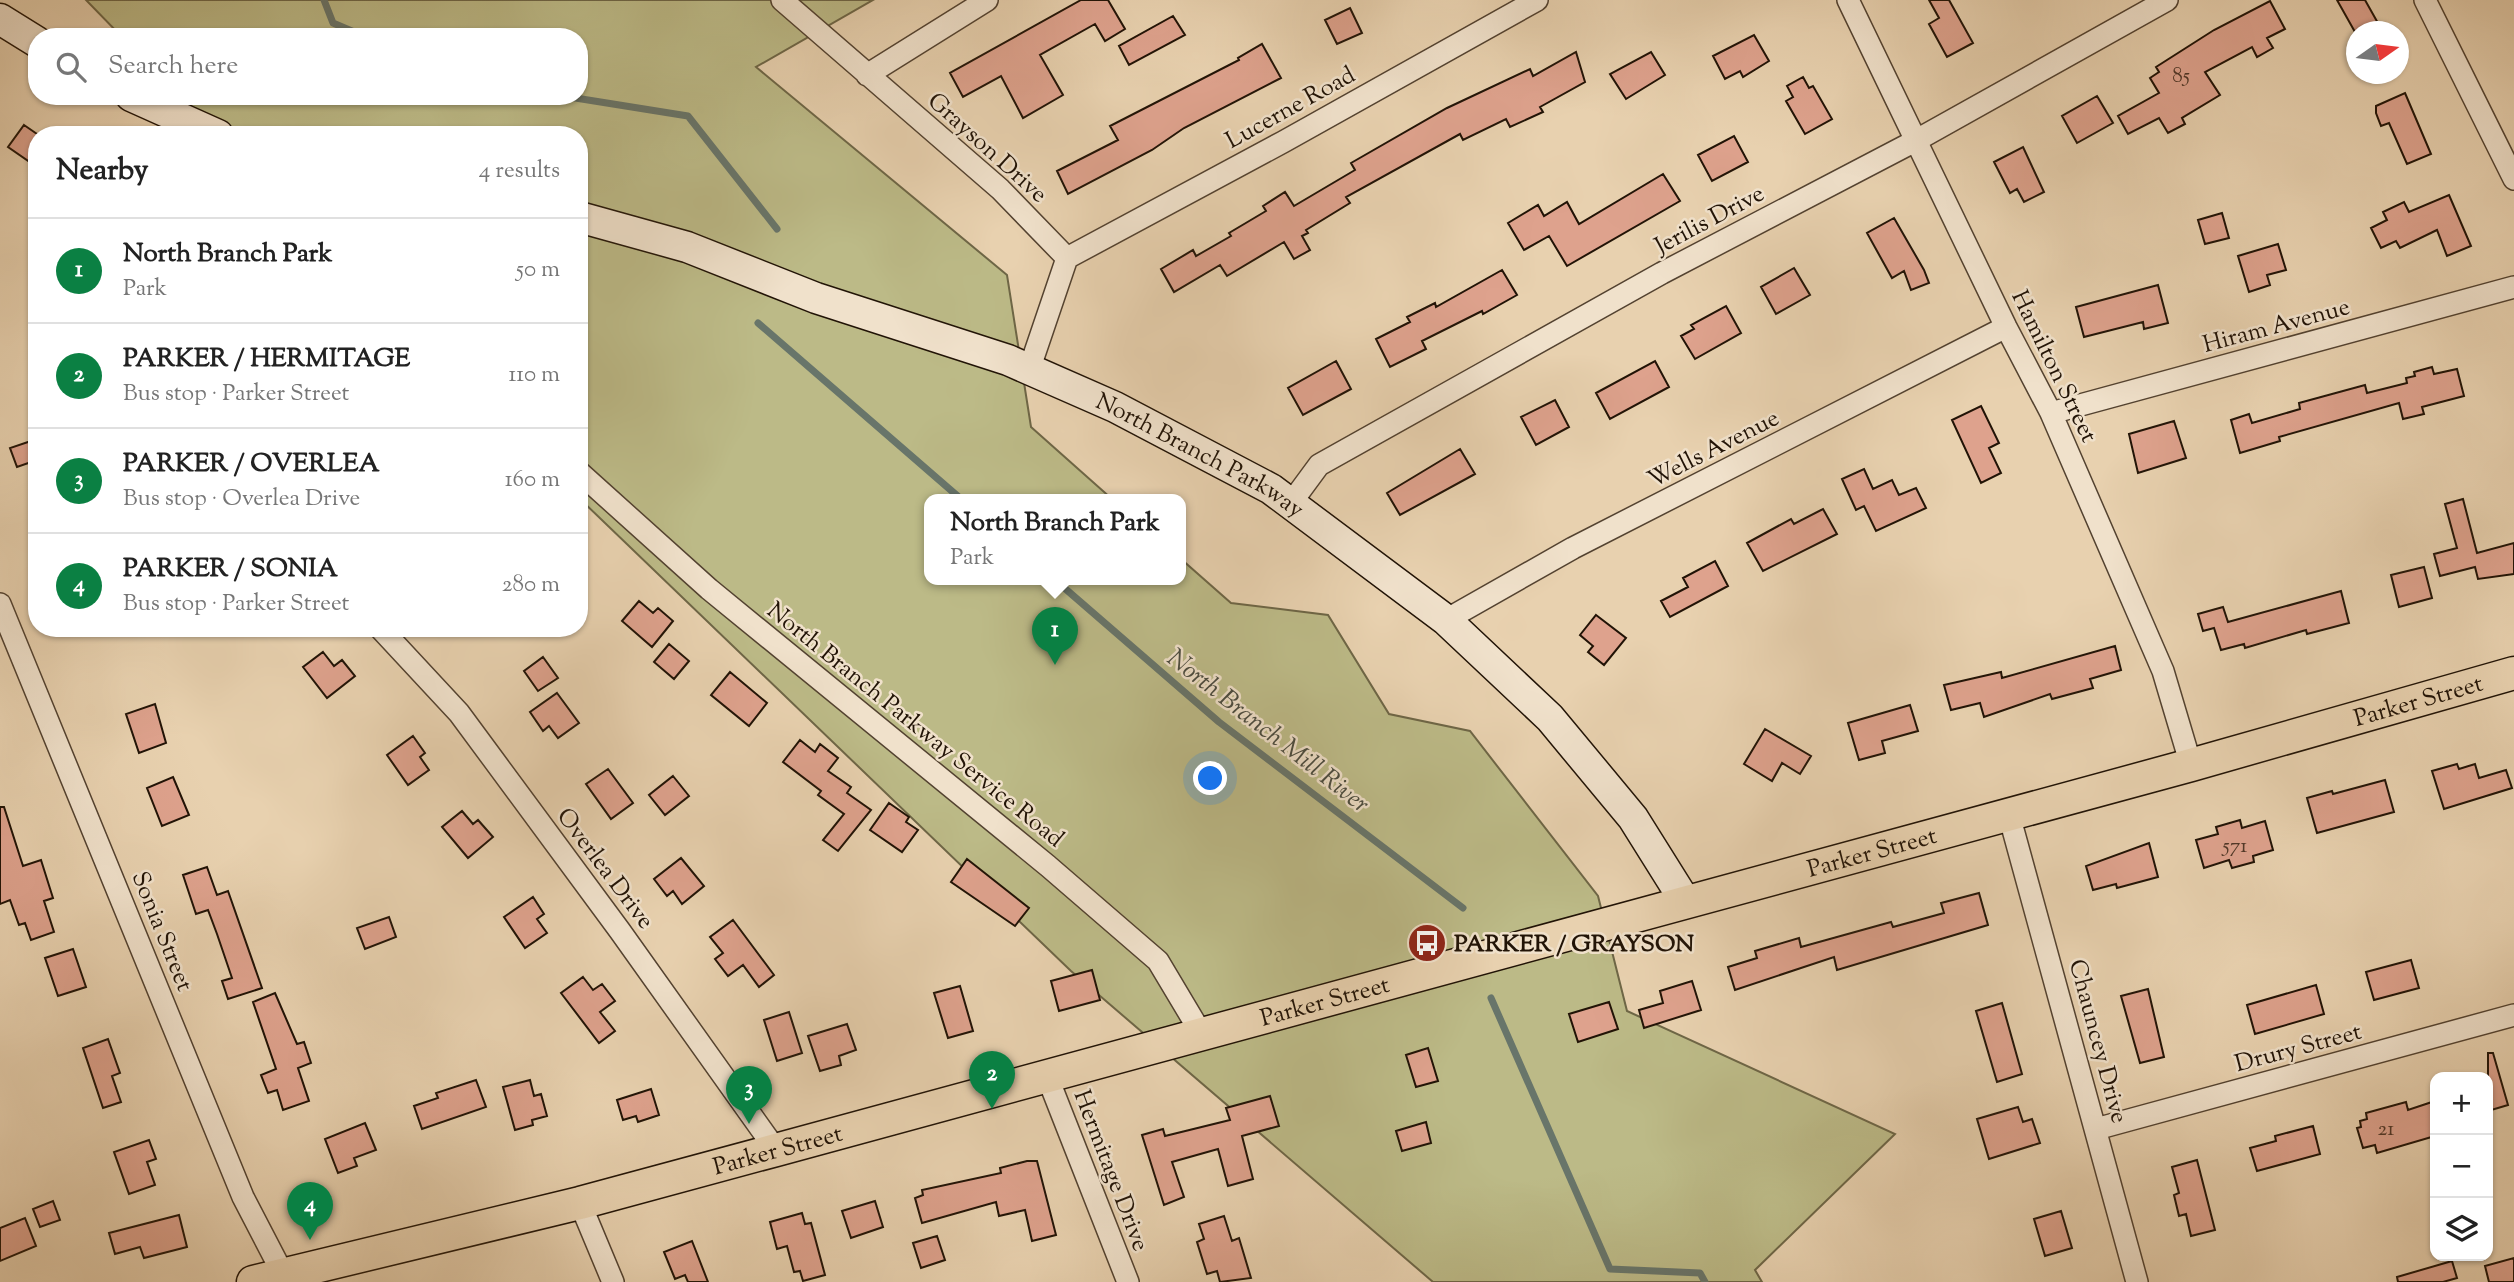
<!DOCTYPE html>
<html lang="en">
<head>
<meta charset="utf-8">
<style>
	:root { --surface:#fff; --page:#f2f2f2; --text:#222; --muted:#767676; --line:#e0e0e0; --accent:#0b8043 }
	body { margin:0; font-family:"Sorts Mill Goudy",serif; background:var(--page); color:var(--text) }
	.controls { position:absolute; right:21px; bottom:21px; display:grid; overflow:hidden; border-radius:14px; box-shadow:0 2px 5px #0004 }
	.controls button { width:63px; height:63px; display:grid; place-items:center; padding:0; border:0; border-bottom:2px solid var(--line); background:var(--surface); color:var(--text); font:35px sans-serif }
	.compass { position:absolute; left:2346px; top:21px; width:63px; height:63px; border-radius:50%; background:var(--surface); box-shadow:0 2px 5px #0004; rotate:76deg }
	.you { position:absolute; left:1211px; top:779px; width:24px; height:24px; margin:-18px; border:5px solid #fff; border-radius:50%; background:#1a73e8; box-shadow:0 0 0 10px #1a73e833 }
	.badge { display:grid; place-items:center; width:46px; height:46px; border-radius:50%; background:var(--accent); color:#fff; font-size:23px; font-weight:700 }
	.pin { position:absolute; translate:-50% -58px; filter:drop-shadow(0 2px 4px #0008) }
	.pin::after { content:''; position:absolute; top:37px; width:24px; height:21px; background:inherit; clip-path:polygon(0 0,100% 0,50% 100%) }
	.popup { position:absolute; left:924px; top:494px; width:262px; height:91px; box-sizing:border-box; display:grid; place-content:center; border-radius:14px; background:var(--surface); filter:drop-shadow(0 2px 5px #0005); font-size:23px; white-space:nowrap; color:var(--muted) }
	.popup b { font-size:26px; color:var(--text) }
	.popup::after { content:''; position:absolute; left:50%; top:100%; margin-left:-14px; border:14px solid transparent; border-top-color:var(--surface) }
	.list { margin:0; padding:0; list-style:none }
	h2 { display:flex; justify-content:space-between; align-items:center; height:91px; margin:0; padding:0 28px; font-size:30px }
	h2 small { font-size:23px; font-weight:400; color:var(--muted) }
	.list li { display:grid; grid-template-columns:46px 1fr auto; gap:21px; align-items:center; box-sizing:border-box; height:105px; padding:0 28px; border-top:2px solid var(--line) }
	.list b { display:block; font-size:26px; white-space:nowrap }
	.list p { margin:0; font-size:23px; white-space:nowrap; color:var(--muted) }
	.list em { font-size:23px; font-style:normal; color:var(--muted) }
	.icon { flex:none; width:38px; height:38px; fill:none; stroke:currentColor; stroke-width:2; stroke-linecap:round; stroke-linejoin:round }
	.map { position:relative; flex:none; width:2514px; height:1282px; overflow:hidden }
	.search { position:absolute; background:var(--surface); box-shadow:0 2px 5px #0004; left:28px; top:28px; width:560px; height:77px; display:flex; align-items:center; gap:18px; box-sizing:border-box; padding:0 24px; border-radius:28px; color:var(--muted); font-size:26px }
	.panel { position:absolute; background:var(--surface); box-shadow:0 2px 5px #0004; left:28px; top:126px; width:560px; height:511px; border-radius:28px }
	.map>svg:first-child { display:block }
</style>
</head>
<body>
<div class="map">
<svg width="2514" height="1282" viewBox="0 0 2514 1282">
	<rect width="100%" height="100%" fill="#e8d1af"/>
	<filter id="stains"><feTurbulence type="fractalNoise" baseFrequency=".00286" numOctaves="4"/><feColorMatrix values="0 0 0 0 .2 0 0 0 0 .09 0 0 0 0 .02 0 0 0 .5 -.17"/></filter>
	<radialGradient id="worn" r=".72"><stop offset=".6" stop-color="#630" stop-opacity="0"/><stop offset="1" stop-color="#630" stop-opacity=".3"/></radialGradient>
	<!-- green -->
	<path fill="#bcba87" stroke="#6e6646" stroke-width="2" d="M86,0H873L756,67L1007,275L1031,427L1112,499H929V579H1181V559L1231,603L1328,615L1389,714L1470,731L1598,896L1627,1011L1895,1134L1755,1270L1762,1282H1433L1071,971L579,498V135H219L181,96H579V37H122Z"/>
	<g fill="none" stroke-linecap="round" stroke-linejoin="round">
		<!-- stream -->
		<path stroke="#68756a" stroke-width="7" d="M324,0L333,23L366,37
			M563,96L688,116L777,229
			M758,323L961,499
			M1054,579L1219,722L1463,908
			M1491,998L1610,1269L1700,1273L1705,1282"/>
	</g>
	<!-- building -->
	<path fill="#dea28d" stroke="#211306" stroke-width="2" d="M1081,0H1108L1125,29L1105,41L1095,24L1040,55L1063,95L1023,118L1001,76L963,97L950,73Z
		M1929,0H1949L1973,43L1947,57L1929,24L1939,18Z
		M2337,0H2365L2383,32H2355Z
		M2270,1L2285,29L2267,38L2273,48L2257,57L2252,47L2205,72L2220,95L2182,118L2185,124L2168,133L2159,118L2128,134L2118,116L2159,93L2150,78L2159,72L2156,67L2214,30Z
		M1350,8L1362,33L1337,44L1325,20Z
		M1173,16L1185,35L1129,65L1119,46Z
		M1754,35L1769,61L1743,77L1740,71L1725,79L1713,56Z
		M1262,44L1281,78L1184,128L1152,150L1068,194L1057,171L1118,140L1110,126L1239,60L1238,58Z
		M1576,52L1585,82L1540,107L1543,112L1510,127L1506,119L1463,140L1460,134L1346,197L1350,203L1306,230L1308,233L1302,236L1310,250L1294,259L1284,242L1227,276L1220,265L1174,292L1161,269L1193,250L1196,256L1231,236L1229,233L1266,211L1263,206L1285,192L1294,206L1355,170L1351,163L1447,108L1530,69L1533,76Z
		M1651,52L1665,75L1626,99L1610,74Z
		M1803,77L1809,88L1813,86L1832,119L1805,134L1786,101L1793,97L1787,86Z
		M2405,93L2431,154L2407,164L2389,123L2381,126L2376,113V106Z
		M2097,96L2113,123L2077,143L2062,116Z
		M24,125L37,134V167L8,147Z
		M1734,136L1748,162L1712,181L1698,155Z
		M2023,147L2044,192L2024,202L2017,189L2010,193L1994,162Z
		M1663,174L1680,201L1567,266L1549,236L1524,250L1508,223L1538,205L1544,216L1567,202L1579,224Z
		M2449,195L2471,246L2447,256L2437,230L2400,248L2396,241L2381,248L2371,228L2387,220L2383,212L2404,202L2409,212Z
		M2222,213L2229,238L2205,244L2198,220Z
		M1894,218L1924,270L1929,283L1911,290L1904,271L1892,278L1867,233Z
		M2278,244L2286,270L2267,275L2270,285L2249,292L2238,256Z
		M1794,268L1810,295L1776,314L1761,287Z
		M1502,270L1517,295L1483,314L1482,311L1422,341L1426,349L1390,367L1376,339L1410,322L1407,317L1435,303L1436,307Z
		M2158,285L2168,323L2144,329L2143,322L2084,337L2076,307Z
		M1726,306L1741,333L1695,359L1681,336L1694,329L1691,325Z
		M1336,361L1351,389L1303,415L1288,388Z
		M1655,361L1669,387L1610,419L1596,393Z
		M2432,367L2434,374L2457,369L2464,396L2422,407L2424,414L2403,419L2399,403L2279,437L2280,441L2240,453L2231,420L2249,414L2252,423L2300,409L2299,403L2365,385L2367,393L2407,383L2406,378L2415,376L2414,372Z
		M1555,400L1569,427L1536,445L1521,417Z
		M1981,406L1999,443L1989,448L2001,473L1981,483L1952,420Z
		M2174,421L2186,458L2138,473L2129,434Z
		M37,439V460L17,467L10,448Z
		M1460,449L1475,474L1400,515L1387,493Z
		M1864,469L1873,489L1892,480L1899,495L1916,488L1926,508L1876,531L1864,506L1856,510L1842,479Z
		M2463,499L2477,553L2514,543V574L2478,579L2475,567L2440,576L2434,554L2457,548L2445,504Z
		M1823,509L1837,534L1763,571L1747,543L1791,519L1794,524Z
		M1715,561L1728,586L1670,617L1661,601L1688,587L1683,578Z
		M2424,567L2432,598L2399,607L2391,575Z
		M2341,591L2349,623L2307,634L2306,630L2245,648L2244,644L2221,650L2214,628L2203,631L2198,614L2223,607L2228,622Z
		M639,601L653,613L658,608L673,621L652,647L622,621Z
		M1596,615L1626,638L1604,665L1588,652L1593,646L1580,635Z
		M669,644L689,661L674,679L654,662Z
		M2115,646L2121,670L2090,679L2093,688L2052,699L2050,694L1984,717L1980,703L1951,710L1944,685L2001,672L2002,678Z
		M323,652L334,666L342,660L355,676L327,698L303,667Z
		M543,657L558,678L538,691L524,671Z
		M730,672L767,703L749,726L711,695Z
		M557,693L579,723L558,738L549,726L543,731L530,712Z
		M155,704L166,743L139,753L126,714Z
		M1910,705L1918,731L1882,741L1885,753L1859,760L1848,723Z
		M1765,729L1811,756L1800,774L1782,763L1772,781L1744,764Z
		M413,736L425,753L420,757L429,770L408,785L387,755Z
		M800,740L815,752L820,744L838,758L828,771L851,787L847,793L871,810L838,851L823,840L844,814L818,795L821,791L783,762Z
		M2457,764L2459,769L2475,764L2479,778L2506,770L2512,788L2444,809L2432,771Z
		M608,769L633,803L611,819L586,784Z
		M673,776L689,796L665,815L649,795Z
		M173,777L189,815L162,826L147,788Z
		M2385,780L2394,812L2317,833L2307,798L2332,791L2333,794Z
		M889,803L909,817L906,822L918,830L902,852L870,830Z
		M0,807H4L23,866L41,860L53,898L44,901L54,932L31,940L25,923L19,925L10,900L0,904Z
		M462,811L473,824L478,820L493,837L468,858L442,827Z
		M2240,820L2242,828L2265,821L2273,850L2253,856L2254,862L2232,868L2229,860L2204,868L2196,840L2218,834L2216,827Z
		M2149,843L2158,877L2117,888L2116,884L2093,890L2086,866Z
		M681,858L704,886L682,904L673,891L667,896L654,879Z
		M967,859L1029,908L1015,926L951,882Z
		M207,867L217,895L228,891L262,988L228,999L222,981L232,978L217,934L208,910L196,914L183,875Z
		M1979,893L1988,925L1837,970L1834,957L1735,990L1728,967L1757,958L1755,951L1799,938L1801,947L1891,922L1893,927L1944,913L1941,903Z
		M533,897L544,914L537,919L547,933L525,948L504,917Z
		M389,917L396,937L365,949L357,928Z
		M733,920L774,975L759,987L743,965L728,976L715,959L723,953L710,937Z
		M73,949L86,987L58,996L45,958Z
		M2411,960L2419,988L2374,1000L2366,972Z
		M1092,970L1100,1000L1059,1011L1051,981Z
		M583,977L593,990L602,984L615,1001L600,1012L615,1031L599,1043L561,993Z
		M1692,981L1701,1010L1644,1028L1639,1010L1663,1003L1660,991Z
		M2316,985L2324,1014L2255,1034L2247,1005Z
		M960,986L973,1031L948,1038L934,993Z
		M2148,989L2164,1057L2140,1063L2121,996Z
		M275,993L297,1044L304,1042L311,1063L298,1068L309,1101L283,1110L277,1090L268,1093L261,1075L276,1069L253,1002Z
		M1609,1002L1618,1029L1578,1042L1569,1014Z
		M2002,1003L2022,1074L1997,1082L1976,1011Z
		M789,1012L802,1053L777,1061L764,1020Z
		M847,1024L856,1050L839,1056L841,1065L820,1071L808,1036Z
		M108,1039L120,1073L112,1076L121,1102L103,1108L83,1048Z
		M1428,1048L1438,1081L1416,1087L1406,1055Z
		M2488,1053H2493L2508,1105L2488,1111Z
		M476,1080L486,1107L422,1129L414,1106L438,1098L436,1093Z
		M530,1080L534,1096L541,1094L547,1116L532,1120L533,1125L515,1130L503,1087Z
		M651,1089L659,1115L638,1122L636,1116L623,1120L617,1100Z
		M1270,1096L1279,1126L1242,1136L1253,1179L1228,1186L1218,1149L1172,1162L1184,1197L1164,1205L1142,1135L1163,1129L1165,1136L1230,1120L1226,1108Z
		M2435,1101V1136L2377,1153L2375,1145L2363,1148L2357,1128L2361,1127L2360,1121L2367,1119L2366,1113L2406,1102L2408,1110Z
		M2018,1107L2023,1122L2032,1119L2040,1143L1989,1159L1977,1119Z
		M1426,1122L1431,1143L1402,1151L1396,1131Z
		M365,1123L376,1150L354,1158L357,1166L338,1173L325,1139Z
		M2313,1126L2320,1154L2257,1171L2250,1148L2276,1141L2275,1136Z
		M149,1140L156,1159L147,1162L155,1185L129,1194L114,1152Z
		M2197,1160L2215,1230L2191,1236L2186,1214L2179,1216L2174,1195L2179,1193L2172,1167Z
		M1027,1161H1037L1056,1235L1032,1241L1025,1210L999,1216L996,1202L922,1223L915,1198L923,1195L922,1190L1001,1173L1000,1168Z
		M53,1201L60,1220L40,1227L33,1209Z
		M875,1201L883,1227L851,1238L842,1211Z
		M2061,1211L2072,1248L2045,1256L2034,1219Z
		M802,1213L805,1224L811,1223L825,1275L803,1281L800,1271L794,1272L787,1246L777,1249L770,1222Z
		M179,1215L187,1247L144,1258L140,1247L115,1254L109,1233Z
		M1224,1216L1232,1241L1239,1238L1251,1278L1220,1282L1217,1271L1207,1274L1197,1242L1204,1239L1199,1224Z
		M25,1218L36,1246L0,1261V1228Z
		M937,1236L945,1260L921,1268L913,1243Z
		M692,1241L708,1282H688L685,1275L675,1279L664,1252Z
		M2514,1258V1282H2489L2485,1266Z
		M2452,1261L2457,1278L2443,1282H2398L2397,1277Z"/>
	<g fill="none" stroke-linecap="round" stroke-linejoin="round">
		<defs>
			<path id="street" d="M782,0L1000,189L1067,258L1029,370
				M1848,0L2006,327L2051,413L2163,671L2191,765
				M2425,0L2514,179
				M867,75L987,0
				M1067,258L1283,142L1537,0
				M2051,413L2514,287
				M579,472L709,589L1048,866L1158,961L1201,1033
				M1291,503L1319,465L1662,273L1915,141L2167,0
				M0,604L243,1197L283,1274
				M1446,620L1573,548L2006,327
				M380,628L459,713L620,931L776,1150
				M2009,815L2137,1282
				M1047,1076L1128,1282
				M2096,1129L2514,1015
				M580,1203L613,1282"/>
			<g id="secondary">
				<path d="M0,19L37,42"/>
				<path d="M131,96L218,135"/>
				<path id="s1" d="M579,217L687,247L816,298L1008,360L1115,407L1271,489L1446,620L1550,718L1633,818L1685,901"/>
			</g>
			<g id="primary">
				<path id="s2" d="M253,1282L580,1203L776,1150L2191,765L2514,673"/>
			</g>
		</defs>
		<!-- street casing -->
		<use href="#street" stroke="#534230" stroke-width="24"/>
		<!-- secondary casing -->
		<use href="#secondary" stroke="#211306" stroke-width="33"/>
		<!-- primary casing -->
		<use href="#primary" stroke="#211306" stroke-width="35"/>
		<!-- street -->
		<use href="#street" stroke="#f0e1cb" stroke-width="21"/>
		<!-- secondary -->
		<use href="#secondary" stroke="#f0e1cb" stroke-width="30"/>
		<!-- primary -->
		<use href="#primary" stroke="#e8d1af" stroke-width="32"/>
	</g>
	<!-- icons -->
	<defs>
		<symbol id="bus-disc" viewBox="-11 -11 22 22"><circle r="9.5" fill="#8f2418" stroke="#f0e1cb"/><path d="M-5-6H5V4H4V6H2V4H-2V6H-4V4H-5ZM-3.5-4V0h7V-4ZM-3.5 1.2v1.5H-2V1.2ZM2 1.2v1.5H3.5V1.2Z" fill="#fff"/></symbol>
	</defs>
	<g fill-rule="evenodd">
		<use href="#bus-disc" x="1405" y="921" width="44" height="44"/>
	</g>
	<g text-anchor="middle" stroke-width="5" stroke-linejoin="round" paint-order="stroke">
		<!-- number labels -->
		<g font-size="21" fill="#503728">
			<text x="2181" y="82">85</text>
			<text x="2235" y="852">571</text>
			<text x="2386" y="1135">21</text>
		</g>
		<!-- street labels -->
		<g font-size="24" fill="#211306" stroke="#f0e1cb">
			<text transform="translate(1290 107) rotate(-29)" y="8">Lucerne Road</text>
			<text transform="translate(988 147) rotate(42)" y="8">Grayson Drive</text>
			<text transform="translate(1709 219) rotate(-28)" y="8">Jerilis Drive</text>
			<text transform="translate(2276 325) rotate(-15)" y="8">Hiram Avenue</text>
			<text transform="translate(2055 366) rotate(64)" y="8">Hamilton Street</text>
			<text transform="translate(1713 448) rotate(-27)" y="8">Wells Avenue</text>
			<text dy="8" stroke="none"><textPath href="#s1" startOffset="667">North Branch Parkway</textPath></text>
			<text dy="8" stroke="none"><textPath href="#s2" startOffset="2242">Parker Street</textPath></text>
			<text transform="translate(916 724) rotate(39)" y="8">North Branch Parkway Service Road</text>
			<text dy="8" stroke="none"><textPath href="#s2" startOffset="1675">Parker Street</textPath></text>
			<text transform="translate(606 868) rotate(53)" y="8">Overlea Drive</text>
			<text transform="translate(163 931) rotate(68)" y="8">Sonia Street</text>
			<text dy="8" stroke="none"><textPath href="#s2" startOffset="1108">Parker Street</textPath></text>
			<text transform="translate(2099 1041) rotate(75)" y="8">Chauncey Drive</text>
			<text transform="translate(2298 1047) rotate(-15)" y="8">Drury Street</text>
			<text dy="8" stroke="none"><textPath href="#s2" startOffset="541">Parker Street</textPath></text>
			<text transform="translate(1112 1170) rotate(69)" y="8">Hermitage Drive</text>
		</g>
		<!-- poi labels -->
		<g font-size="24" font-weight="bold" fill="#211306" stroke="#f0e1cb" text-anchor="start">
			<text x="1454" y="951">PARKER / GRAYSON</text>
		</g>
		<!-- water labels -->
		<g font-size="26" font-style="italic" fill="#4a4c40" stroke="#f0e1cb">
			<text transform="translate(1269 730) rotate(38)" y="9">North Branch Mill River</text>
		</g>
	</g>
	<rect width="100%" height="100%" filter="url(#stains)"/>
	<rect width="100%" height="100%" fill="url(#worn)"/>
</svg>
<div class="controls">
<button>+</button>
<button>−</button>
<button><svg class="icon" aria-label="layers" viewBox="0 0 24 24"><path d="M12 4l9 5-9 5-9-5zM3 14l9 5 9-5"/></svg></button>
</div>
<svg class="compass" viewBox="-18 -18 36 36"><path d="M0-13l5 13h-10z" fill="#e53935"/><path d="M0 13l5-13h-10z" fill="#767676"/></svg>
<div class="you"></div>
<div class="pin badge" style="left:1055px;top:665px">1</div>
<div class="popup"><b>North Branch Park</b>Park</div>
<div class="pin badge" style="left:992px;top:1109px">2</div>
<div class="pin badge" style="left:749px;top:1124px">3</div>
<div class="pin badge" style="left:310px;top:1240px">4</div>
<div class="search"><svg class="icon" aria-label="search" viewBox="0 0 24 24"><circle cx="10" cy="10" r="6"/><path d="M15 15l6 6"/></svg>Search here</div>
<section class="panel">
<h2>Nearby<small>4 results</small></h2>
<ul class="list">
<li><span class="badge">1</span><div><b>North Branch Park</b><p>Park</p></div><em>50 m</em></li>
<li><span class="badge">2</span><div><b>PARKER / HERMITAGE</b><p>Bus stop · Parker Street</p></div><em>110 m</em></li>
<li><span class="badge">3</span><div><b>PARKER / OVERLEA</b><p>Bus stop · Overlea Drive</p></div><em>160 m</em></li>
<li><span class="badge">4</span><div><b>PARKER / SONIA</b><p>Bus stop · Parker Street</p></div><em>280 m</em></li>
</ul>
</section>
</div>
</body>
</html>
